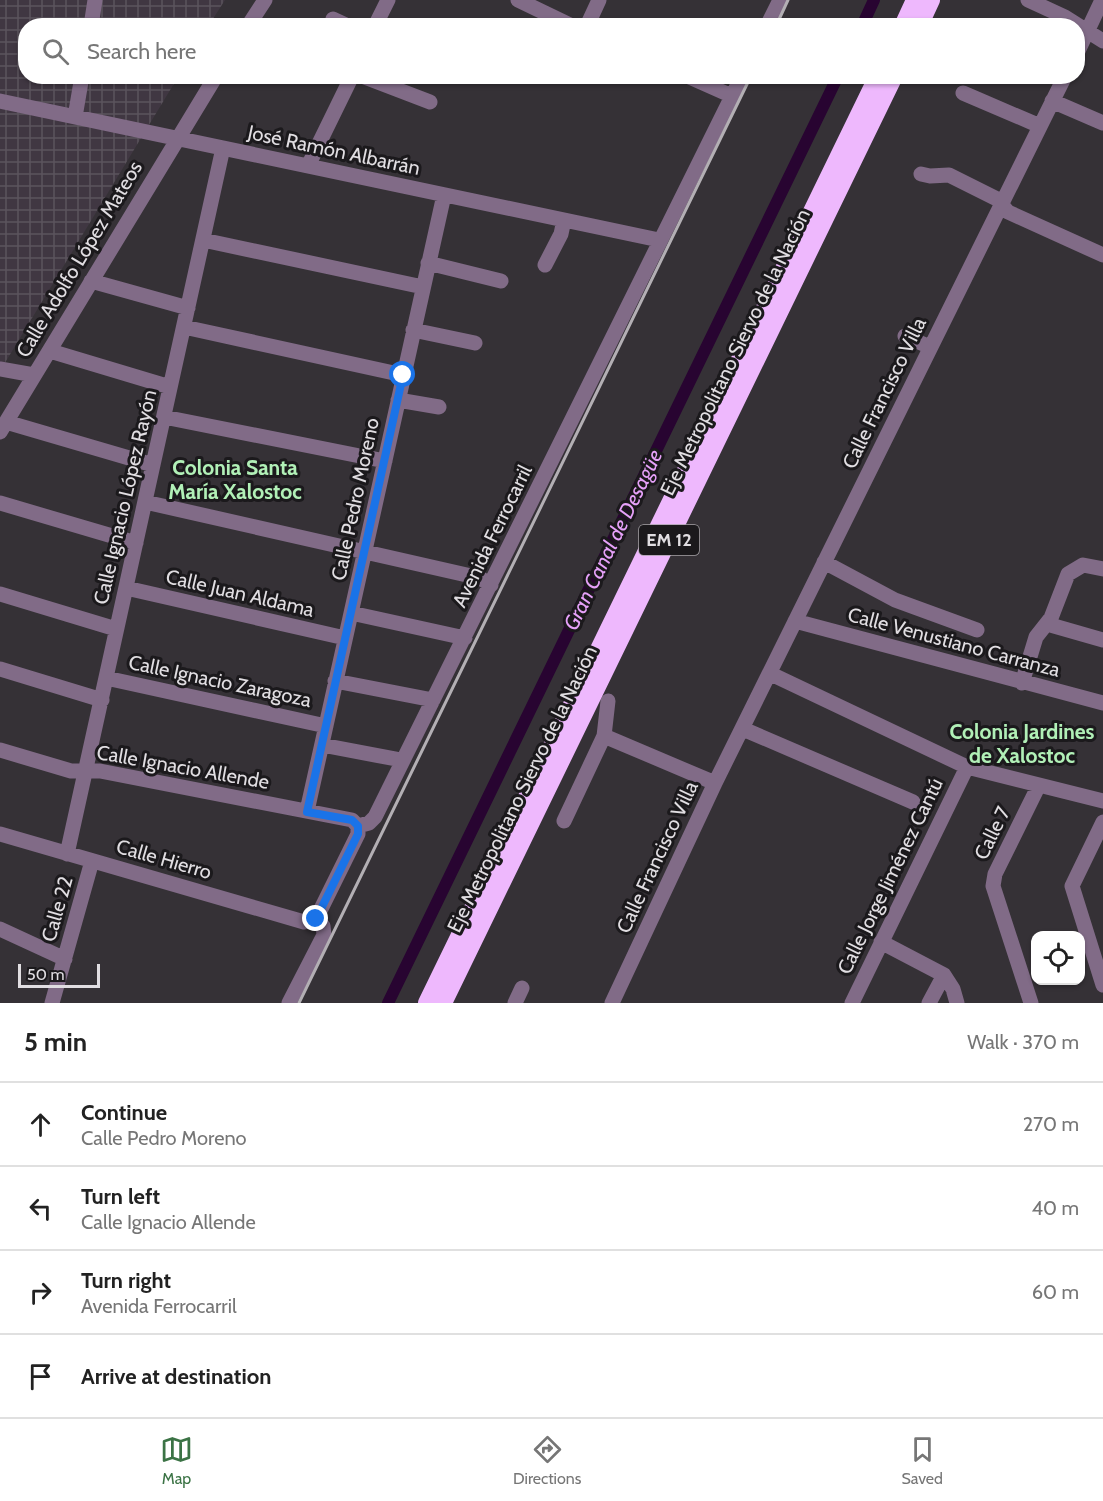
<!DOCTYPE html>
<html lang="en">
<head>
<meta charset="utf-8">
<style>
	:root { --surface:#fff; --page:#f2f2f2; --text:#222; --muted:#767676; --line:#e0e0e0; --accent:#3b7345 }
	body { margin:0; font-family:Cabin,sans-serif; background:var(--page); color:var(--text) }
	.controls { position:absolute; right:18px; bottom:18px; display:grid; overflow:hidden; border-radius:12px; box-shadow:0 2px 4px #0004 }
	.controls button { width:54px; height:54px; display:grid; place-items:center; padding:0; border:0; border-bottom:2px solid var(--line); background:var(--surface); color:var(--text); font:30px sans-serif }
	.scale { position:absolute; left:18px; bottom:15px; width:82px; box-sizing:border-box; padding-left:6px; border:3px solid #e1dee2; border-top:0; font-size:16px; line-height:21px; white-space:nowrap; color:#e1dee2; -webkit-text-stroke:4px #1b191c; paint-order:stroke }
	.stop { position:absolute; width:18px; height:18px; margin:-14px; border:4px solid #1a73e8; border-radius:50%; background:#fff }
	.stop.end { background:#1a73e8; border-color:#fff; box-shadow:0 2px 6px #0008 }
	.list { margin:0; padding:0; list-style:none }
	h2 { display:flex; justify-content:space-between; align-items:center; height:78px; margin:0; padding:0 24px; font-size:26px }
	h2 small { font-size:20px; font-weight:400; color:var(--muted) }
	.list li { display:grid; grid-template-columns:39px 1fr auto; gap:18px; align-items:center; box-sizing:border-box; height:84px; padding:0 24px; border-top:2px solid var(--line) }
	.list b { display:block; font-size:22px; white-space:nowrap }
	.list p { margin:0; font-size:20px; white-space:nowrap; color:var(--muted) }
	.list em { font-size:20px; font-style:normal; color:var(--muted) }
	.icon { flex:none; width:33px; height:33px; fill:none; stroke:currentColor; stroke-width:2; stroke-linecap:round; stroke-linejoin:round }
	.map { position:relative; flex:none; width:1103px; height:1003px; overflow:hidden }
	.search { position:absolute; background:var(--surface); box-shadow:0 2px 4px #0004; left:18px; right:18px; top:18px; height:66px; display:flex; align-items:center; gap:15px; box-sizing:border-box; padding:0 21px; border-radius:24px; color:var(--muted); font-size:22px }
	.sheet { height:414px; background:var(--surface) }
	nav { display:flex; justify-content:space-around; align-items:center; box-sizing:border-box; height:84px; border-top:2px solid var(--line); background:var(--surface); font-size:16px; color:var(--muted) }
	nav a { display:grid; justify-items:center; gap:3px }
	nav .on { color:var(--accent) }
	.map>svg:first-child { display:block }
</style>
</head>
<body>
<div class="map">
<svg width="1103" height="1003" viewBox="0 0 1103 1003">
	<defs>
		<pattern id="industrial-grid" width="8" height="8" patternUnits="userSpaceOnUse" patternTransform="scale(1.5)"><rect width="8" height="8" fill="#403742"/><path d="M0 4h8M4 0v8" fill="none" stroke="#5b545d"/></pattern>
	</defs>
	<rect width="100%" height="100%" fill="#353136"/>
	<!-- industrial -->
	<path fill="url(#industrial-grid)" d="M0,0H225L209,25L26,26V76L178,77L0,371Z"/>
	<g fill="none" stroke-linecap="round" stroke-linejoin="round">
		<!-- canal -->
		<path stroke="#280431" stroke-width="12" d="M862,26L874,0
			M388,1003L838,76"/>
		<!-- minor -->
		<path stroke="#816b87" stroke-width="15" d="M518,0L572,26
			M1028,0L1065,17L1103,41
			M333,19L348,26
			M91,26L95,0
			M248,26L265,0
			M375,26L388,0
			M587,26L599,0
			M767,26L780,0
			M1078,51L1102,0
			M362,76L430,102
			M687,76L732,96
			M963,93L1040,126
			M0,101L659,240
			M1052,101L1103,123
			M75,117L82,76
			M308,166L352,76
			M921,174L930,176L949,175L997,199L1008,212L1103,255
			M203,240L423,287
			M428,263L501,281
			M545,265L561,234L564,220
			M91,281L188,308
			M184,327L403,375
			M413,330L475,343
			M905,336L930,347
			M50,351L170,387
			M0,369L34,375
			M398,400L439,407
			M164,417L385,461
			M6,422L153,465
			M0,432L216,76
			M145,502L480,578L491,585
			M0,503L136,543
			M824,562L895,600L977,630
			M126,588L345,638
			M0,594L116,629
			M351,613L465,638
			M795,621L1103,703
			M1047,624L1103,640
			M0,669L102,700
			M771,674L967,767L1103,801
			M106,678L326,726
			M335,681L433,700
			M1022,683L1036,637L1051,618L1068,574L1083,565L1103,569
			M743,729L913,802
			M604,736L715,783
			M322,745L396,759L402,762
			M0,750L71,771H100L352,820L358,826
			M307,811L444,195
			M564,821L604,736L608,701
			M1103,822L1072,886L1103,985
			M358,826L369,823L375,817L742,76
			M0,834L304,922L316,919
			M67,854L223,148
			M316,919L358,834V826
			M0,929L65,959
			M881,942L944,975L953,989L957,1003
			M52,1003L92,861
			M289,1003L324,935L323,926L316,919
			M515,1003L522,988
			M612,1003L715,783L1065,76
			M852,1003L967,767
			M929,1003L944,975
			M1031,1003L993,886L995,874L1039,785"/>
		<!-- highway -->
		<path stroke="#eeb8fd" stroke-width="18" d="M903,26L915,0
			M919,26L931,0
			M427,1003L878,76
			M443,1003L894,76"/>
		<!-- rail -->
		<path stroke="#b3afb4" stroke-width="3" d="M776,26L788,0
			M299,1003L751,76"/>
	</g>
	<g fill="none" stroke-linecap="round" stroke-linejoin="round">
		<!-- route -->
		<path stroke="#1a73e8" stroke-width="8" d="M316,919L358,834V826L352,820L307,812L403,375"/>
	</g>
	<g text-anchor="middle" stroke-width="6" stroke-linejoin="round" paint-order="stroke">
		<!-- shield labels -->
		<rect fill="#1b191c" stroke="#a6a3a7" stroke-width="1.5" x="639" y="525" width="60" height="30" rx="4.5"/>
		<g font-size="18" font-weight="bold" fill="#e1dee2">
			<text x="669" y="546">EM 12</text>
		</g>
		<!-- street labels -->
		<g font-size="20" fill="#e1dee2" stroke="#1b191c">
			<text transform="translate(334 150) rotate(12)" y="7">José Ramón Albarrán</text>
			<text transform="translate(79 259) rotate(-59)" y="7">Calle Adolfo López Mateos</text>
			<text transform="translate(735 352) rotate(-64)" y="7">Eje Metropolitano Siervo de la Nación</text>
			<text transform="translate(884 393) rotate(-64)" y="7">Calle Francisco Villa</text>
			<text transform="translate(125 497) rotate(-77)" y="7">Calle Ignacio López Rayón</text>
			<text transform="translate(355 499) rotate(-78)" y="7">Calle Pedro Moreno</text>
			<text transform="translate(492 536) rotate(-64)" y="7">Avenida Ferrocarril</text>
			<text transform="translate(240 593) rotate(13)" y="7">Calle Juan Aldama</text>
			<text transform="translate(954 642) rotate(15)" y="7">Calle Venustiano Carranza</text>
			<text transform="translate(220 681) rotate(12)" y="7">Calle Ignacio Zaragoza</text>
			<text transform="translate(183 767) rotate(10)" y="7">Calle Ignacio Allende</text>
			<text transform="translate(522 789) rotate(-64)" y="7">Eje Metropolitano Siervo de la Nación</text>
			<text transform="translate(992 833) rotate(-64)" y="7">Calle 7</text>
			<text transform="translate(657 857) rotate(-65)" y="7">Calle Francisco Villa</text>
			<text transform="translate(164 859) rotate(16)" y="7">Calle Hierro</text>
			<text transform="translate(890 876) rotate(-64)" y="7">Calle Jorge Jiménez Cantú</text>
			<text transform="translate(57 909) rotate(-74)" y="7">Calle 22</text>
		</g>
		<!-- neighbourhood labels -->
		<g font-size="21" font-weight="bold" fill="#b1f0b7" stroke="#1b191c">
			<text x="235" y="475">Colonia Santa<tspan x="235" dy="24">María Xalostoc</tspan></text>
			<text x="1022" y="739">Colonia Jardines<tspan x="1022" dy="24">de Xalostoc</tspan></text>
		</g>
		<!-- water labels -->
		<g font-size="21" font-style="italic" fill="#e6a1f9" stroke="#1b191c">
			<text transform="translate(613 540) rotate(-64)" y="7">Gran Canal de Desagüe</text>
		</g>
	</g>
</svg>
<div class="controls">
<button><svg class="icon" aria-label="locate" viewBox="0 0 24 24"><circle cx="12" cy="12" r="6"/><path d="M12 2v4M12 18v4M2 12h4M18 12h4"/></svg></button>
</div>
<div class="scale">50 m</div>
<div class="stop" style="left:403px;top:375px"></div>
<div class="stop end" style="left:316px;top:919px"></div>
<div class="search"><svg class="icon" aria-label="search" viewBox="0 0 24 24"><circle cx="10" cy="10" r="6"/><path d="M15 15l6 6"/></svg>Search here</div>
</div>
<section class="sheet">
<h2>5 min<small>Walk · 370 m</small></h2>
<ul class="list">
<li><svg class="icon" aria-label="ahead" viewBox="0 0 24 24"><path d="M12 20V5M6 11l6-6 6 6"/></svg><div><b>Continue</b><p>Calle Pedro Moreno</p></div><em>270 m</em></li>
<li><svg class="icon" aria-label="left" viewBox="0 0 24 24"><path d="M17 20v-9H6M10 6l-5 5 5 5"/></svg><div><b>Turn left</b><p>Calle Ignacio Allende</p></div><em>40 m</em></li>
<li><svg class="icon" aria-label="right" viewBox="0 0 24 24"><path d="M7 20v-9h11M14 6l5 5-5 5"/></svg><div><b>Turn right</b><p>Avenida Ferrocarril</p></div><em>60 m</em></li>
<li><svg class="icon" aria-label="arrive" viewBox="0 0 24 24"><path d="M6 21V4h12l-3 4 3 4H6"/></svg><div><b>Arrive at destination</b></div></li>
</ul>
</section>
<nav>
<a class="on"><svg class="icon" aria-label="map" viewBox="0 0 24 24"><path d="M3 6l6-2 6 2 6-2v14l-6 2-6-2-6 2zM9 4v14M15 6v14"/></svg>Map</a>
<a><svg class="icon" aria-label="directions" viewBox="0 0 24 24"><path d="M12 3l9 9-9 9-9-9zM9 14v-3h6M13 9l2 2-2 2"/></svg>Directions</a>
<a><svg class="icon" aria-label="saved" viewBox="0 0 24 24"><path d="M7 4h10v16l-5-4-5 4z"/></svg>Saved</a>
</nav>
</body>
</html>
